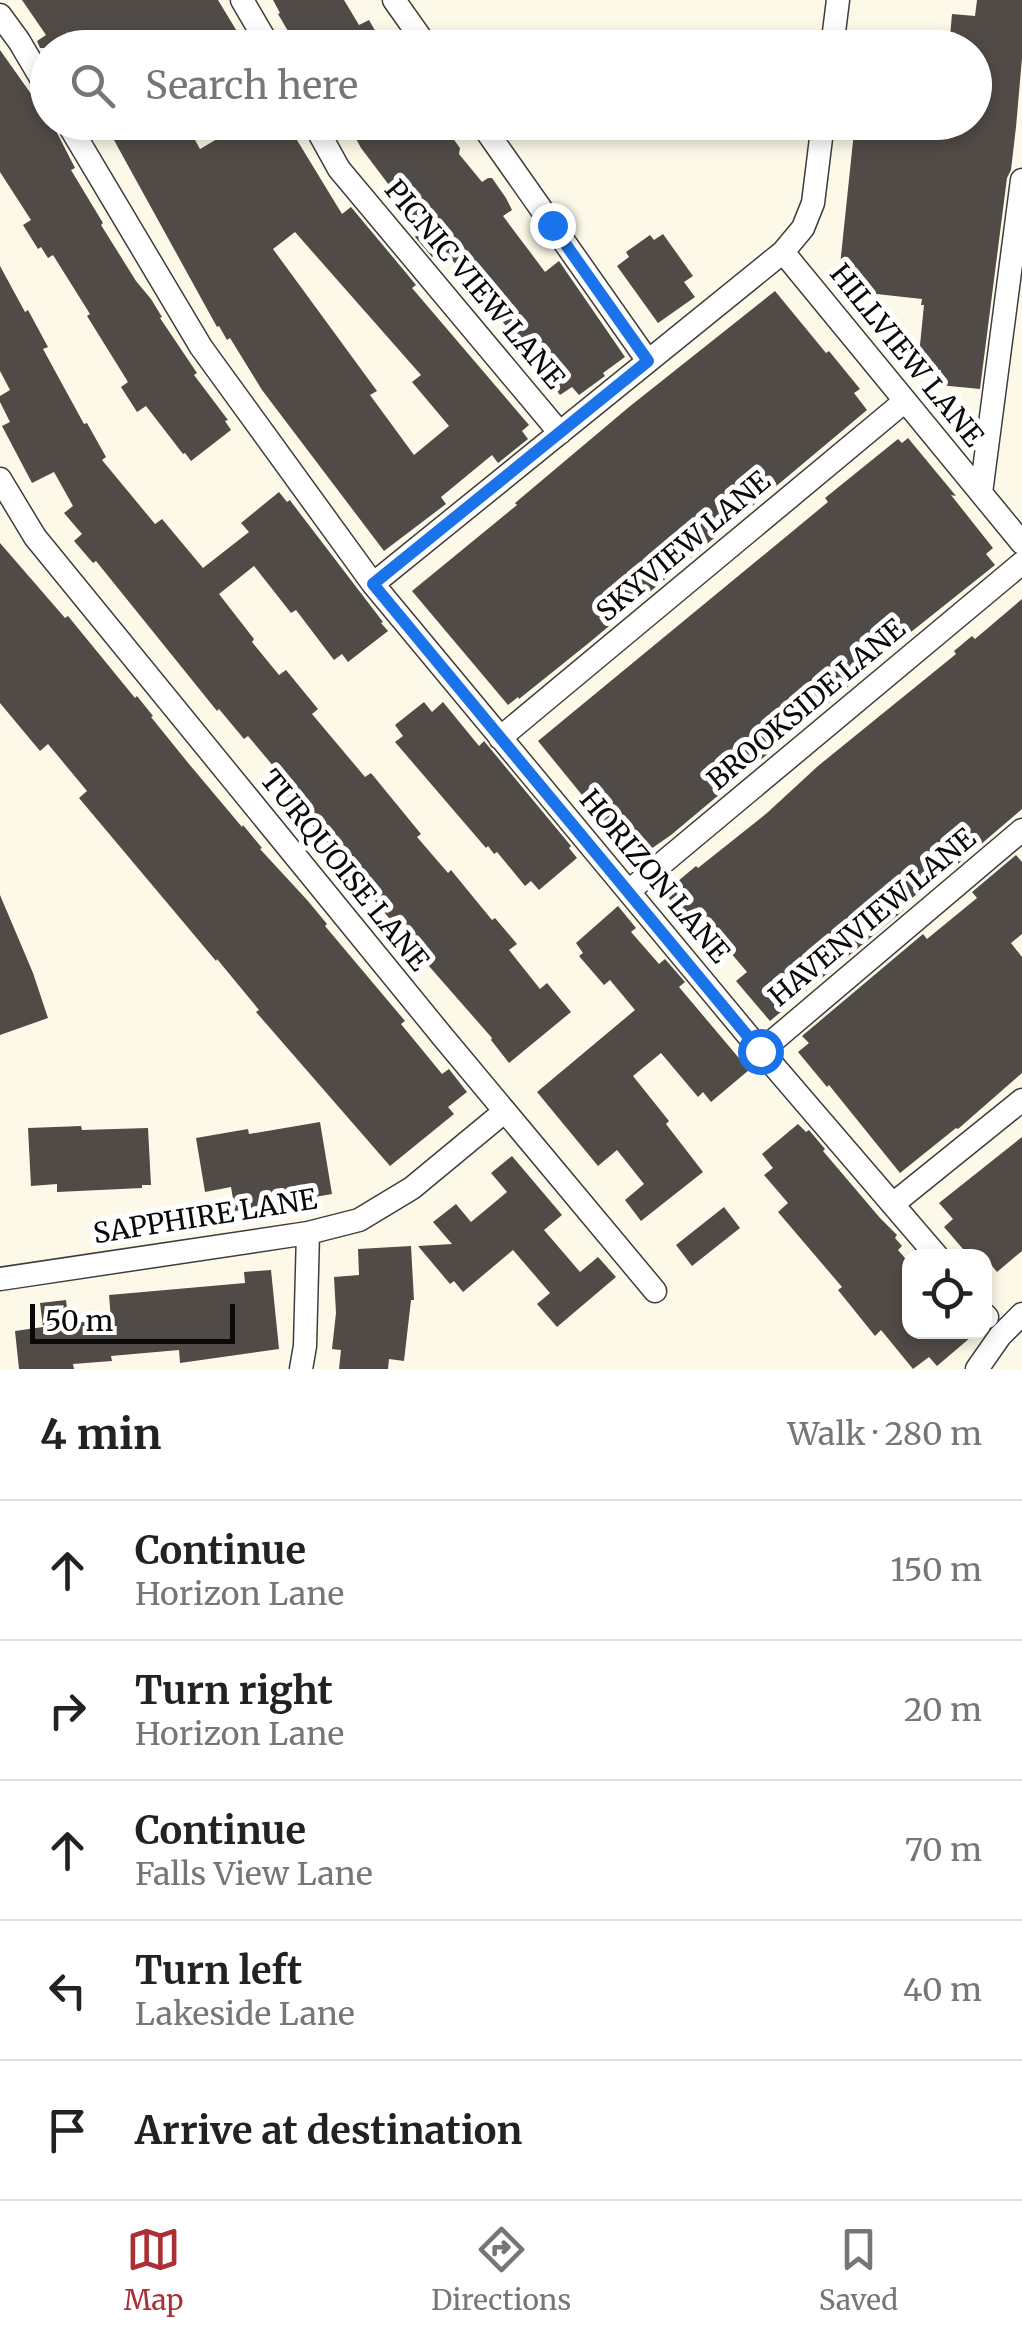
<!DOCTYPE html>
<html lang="en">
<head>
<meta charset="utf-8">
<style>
	:root { --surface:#fff; --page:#f2f2f2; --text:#222; --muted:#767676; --line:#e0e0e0; --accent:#ab3036 }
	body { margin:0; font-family:Merriweather,serif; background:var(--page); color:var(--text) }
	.controls { position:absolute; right:30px; bottom:30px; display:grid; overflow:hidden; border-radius:20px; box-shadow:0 5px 15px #0003 }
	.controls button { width:90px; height:90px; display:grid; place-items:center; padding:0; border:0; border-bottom:2px solid var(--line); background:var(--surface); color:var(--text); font:50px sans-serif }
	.scale { position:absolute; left:30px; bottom:25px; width:205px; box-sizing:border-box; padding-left:10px; border:5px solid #0a0a0a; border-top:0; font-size:28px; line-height:35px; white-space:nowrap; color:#0a0a0a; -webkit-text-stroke:8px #fff; paint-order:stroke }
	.stop { position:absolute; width:30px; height:30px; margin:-22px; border:8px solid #1a73e8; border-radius:50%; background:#fff }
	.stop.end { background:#1a73e8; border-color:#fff; box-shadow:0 2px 10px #0008 }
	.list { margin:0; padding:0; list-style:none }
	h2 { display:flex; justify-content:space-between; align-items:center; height:130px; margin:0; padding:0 40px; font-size:42px }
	h2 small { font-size:32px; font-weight:400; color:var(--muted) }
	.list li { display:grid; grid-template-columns:65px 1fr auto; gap:30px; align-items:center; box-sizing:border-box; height:140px; padding:0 40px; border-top:2px solid var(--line) }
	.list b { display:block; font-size:38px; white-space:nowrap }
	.list p { margin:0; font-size:32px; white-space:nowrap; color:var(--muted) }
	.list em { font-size:32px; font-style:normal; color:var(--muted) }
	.icon { flex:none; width:55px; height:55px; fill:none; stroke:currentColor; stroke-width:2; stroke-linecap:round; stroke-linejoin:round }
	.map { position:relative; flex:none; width:1022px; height:1369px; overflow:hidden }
	.search { position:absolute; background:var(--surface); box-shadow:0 5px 15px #0003; left:30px; right:30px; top:30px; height:110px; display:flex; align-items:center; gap:25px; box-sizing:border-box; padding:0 35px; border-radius:55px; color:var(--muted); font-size:38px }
	.sheet { height:830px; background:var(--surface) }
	nav { display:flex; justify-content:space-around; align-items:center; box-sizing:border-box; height:140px; border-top:2px solid var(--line); background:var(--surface); font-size:28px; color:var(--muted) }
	nav a { display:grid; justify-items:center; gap:5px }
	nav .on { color:var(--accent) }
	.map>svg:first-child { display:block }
</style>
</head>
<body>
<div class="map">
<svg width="1022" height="1369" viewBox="0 0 1022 1369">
	<rect width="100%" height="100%" fill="#fdf9e8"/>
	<!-- building -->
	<path fill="#514b47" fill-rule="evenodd" d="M22,0H218L247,48H40L37,41L46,35Z
		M273,0H344L359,25L369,20L385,48H298L278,14L280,13Z
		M977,0H1022V58L1016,127L1011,170L1007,178L980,389L939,385L941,370L920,368L918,365L924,305H921L922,299L840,290L842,275H839L855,122H974V48H949L952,14L975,16Z
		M0,50L46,115L48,122L53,125L75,168L71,170L103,223L101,225L136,281L151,299L162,317L160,318L197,373L194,375L228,420L225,421L231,430L191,461L185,453L183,454L146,406L137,412L121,387L128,382L87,316L90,314L53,255L48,258L41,247L38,249L23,225L31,220L0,172Z
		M104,122H185L200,149L246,122H286L342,214L351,207L407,274L416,285L412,288L529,425L522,431L528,439L498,463L492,455L441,497L446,504L384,551L262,390L230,338L227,340L219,326L217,327ZM295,232L421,375L412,382L449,426L414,455L370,395L377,391L273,249Z
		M347,122H441L460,148L459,154L482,182L488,178H492L506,198L512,210L503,216L545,272L559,261L625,357L603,373L605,376L579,395L572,387L560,395L523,345L522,346L483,297L481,298L444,249L432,257L415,237L423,230L361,148Z
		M663,234L693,276L684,282L695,297L658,323L617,266L629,257L626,252L650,235L654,240Z
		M0,266L25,312L28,310L48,347L43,349L84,424L87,423L106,457L102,460L155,524L162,519L203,568L249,532L241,523L279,492L287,502L290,500L292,503L383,622L381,623L388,631L348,662L342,654L334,660L296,610L291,613L254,566L219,594L254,639L252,642L279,675L286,670L318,709L312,714L365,777L371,773L421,834L417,837L448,873L451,870L492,920L495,918L517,944L509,950L540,989L547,983L571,1012L509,1063L491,1040L492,1038L428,965L302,813L301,814L282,792L290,786L248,736L244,739L219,709L217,711L96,561L93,563L74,541L82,534L64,513L73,506L54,472L32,483L2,426L10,422L0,402V396L10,390L0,371Z
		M775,291L826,353L829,351L860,389L854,393L867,410L590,642L519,699L518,697L508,705L412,591L517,505L515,503L629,407Z
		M908,438L956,496L951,495L993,548L986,554L995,565L901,640L855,679L856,680L671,835L635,860L538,741L828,502L825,498L898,439L902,443Z
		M0,543L65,618L68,616L135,698L137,696L153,716L151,717L189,764L242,827L243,825L262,848L260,849L308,901L327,924L325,926L405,1021L401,1024L442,1074L449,1069L467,1092L448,1107L454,1114L390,1166L256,1012L259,1010L217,959L216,961L79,798L87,791L48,744L40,751L0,703Z
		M1022,599V809L952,869L950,867L901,907L904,910L770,1021L736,981L747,972L708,926L699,934L667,896L677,888L679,884L677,882L696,866L698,868L767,813L818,766L956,654L954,651L972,636L975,639Z
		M424,702L432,712L443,702L479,746L484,741L571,846L569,848L577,858L539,890L531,881L525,886L497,852L494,854L488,846L486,848L395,742L403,736L395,725Z
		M1016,855L1022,862V934L1011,943L1022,957V1073L958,1129L956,1128L900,1173L829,1085L827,1087L798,1052L809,1043L802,1036L923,934L927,939L977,898L972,892Z
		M0,895L33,973L48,1018L0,1035Z
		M618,906L636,928L631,932L659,964L665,959L685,982L679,987L749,1070L711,1102L703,1092L698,1097L661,1053L633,1076L669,1121L666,1124L703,1172L641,1221L625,1200L644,1184L617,1150L598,1166L537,1092L635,1010L610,980L604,985L579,956L583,953L576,943Z
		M320,1122L332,1194L303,1199L301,1189L260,1196L262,1207L235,1211L231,1187L205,1192L196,1138L248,1129L249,1134Z
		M798,1124L806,1132L809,1130L825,1149L823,1151L880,1218L897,1235L895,1238L902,1246L898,1250L910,1264V1332H977L937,1366L929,1357L913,1369L881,1330L875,1336L838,1290L842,1287L778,1212L788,1203L764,1175L773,1168L762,1154Z
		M81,1126L82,1130L148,1128L151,1185H142V1188L57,1192V1184L31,1186L28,1128Z
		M1022,1137V1251L997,1272L984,1256H969L944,1227L953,1219L939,1203Z
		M512,1156L562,1215L544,1230L580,1272L598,1257L616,1277L557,1327L537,1304L550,1293L513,1250L463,1292L454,1281L450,1284L418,1246L452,1244L433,1222L456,1204L471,1222L507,1192L491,1173Z
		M724,1207L740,1228L692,1266L676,1245Z
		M411,1246L414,1300H411L404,1361L389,1359L388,1369H339L341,1350L332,1349L336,1313L334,1277L359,1275L358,1249Z
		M271,1270L279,1349L180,1363L179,1350L111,1356L112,1361L73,1364L74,1369H19L15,1331L43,1327L40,1303L66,1300L69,1323L111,1320L109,1295L245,1283L244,1272Z"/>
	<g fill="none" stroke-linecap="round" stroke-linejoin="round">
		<defs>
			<path id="minor" d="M242,0L270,48
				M394,0L428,48
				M0,15L19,41L48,90
				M832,48L838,0
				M67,122L201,347L373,584L761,1051L937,1256
				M313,122L339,169L560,433
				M480,122L648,361
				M783,252L1022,543
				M0,479L35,537L443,1037L655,1291
				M981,493L1022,180
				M373,584L783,252L803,228L813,203L823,122
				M500,738L905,401
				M629,891L1022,563
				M761,1051L1022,830
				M893,1204L1022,1100
				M0,1279L308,1233L359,1220L412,1188L504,1112
				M984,1314L987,1317
				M301,1369L305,1346L308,1233
				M977,1369L1000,1336L1022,1314"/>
		</defs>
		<!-- minor casing -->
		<use href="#minor" stroke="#3d3d3d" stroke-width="25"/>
		<!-- minor -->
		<use href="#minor" stroke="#fff" stroke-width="22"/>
	</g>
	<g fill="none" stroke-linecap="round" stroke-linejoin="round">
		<!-- route -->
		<path stroke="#1a73e8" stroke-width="12" d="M552,225L648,361L373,584L760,1051"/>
	</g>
	<g text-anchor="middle" stroke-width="10" stroke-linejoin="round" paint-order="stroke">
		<!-- street labels -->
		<g font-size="28" fill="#0a0a0a" stroke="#fff">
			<text transform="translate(475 284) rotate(50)" y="10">PICNIC VIEW LANE</text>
			<text transform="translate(907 355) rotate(51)" y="10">HILLVIEW LANE</text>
			<text transform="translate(683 546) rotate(-40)" y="10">SKYVIEW LANE</text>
			<text transform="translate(806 704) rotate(-40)" y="10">BROOKSIDE LANE</text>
			<text transform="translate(345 870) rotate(51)" y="10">TURQUOISE LANE</text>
			<text transform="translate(655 876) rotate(50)" y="10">HORIZON LANE</text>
			<text transform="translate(872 917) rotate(-40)" y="10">HAVENVIEW LANE</text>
			<text transform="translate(205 1216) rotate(-9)" y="10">SAPPHIRE LANE</text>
		</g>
	</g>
</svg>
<div class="controls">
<button><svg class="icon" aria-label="locate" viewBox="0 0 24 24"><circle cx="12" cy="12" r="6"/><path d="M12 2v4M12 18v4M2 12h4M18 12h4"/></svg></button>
</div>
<div class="scale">50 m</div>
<div class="stop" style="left:760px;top:1051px"></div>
<div class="stop end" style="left:552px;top:225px"></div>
<div class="search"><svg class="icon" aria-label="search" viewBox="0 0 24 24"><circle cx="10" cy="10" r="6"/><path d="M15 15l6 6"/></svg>Search here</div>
</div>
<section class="sheet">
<h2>4 min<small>Walk · 280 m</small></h2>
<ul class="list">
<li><svg class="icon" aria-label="ahead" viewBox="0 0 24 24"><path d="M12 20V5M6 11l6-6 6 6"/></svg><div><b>Continue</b><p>Horizon Lane</p></div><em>150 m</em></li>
<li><svg class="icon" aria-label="right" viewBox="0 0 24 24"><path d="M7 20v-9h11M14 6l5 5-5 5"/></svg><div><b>Turn right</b><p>Horizon Lane</p></div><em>20 m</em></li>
<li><svg class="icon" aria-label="ahead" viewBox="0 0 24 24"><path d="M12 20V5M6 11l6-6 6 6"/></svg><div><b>Continue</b><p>Falls View Lane</p></div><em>70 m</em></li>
<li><svg class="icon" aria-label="left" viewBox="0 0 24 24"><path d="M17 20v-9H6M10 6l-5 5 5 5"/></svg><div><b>Turn left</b><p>Lakeside Lane</p></div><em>40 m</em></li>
<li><svg class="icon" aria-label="arrive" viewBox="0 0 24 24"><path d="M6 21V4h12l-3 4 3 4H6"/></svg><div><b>Arrive at destination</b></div></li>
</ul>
</section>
<nav>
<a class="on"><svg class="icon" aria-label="map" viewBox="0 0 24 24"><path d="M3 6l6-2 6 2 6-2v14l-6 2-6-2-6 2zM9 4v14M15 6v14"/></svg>Map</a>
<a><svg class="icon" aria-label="directions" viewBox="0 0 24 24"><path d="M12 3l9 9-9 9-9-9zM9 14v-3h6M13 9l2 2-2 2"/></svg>Directions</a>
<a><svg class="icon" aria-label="saved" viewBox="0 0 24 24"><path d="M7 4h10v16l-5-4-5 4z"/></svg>Saved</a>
</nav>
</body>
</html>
